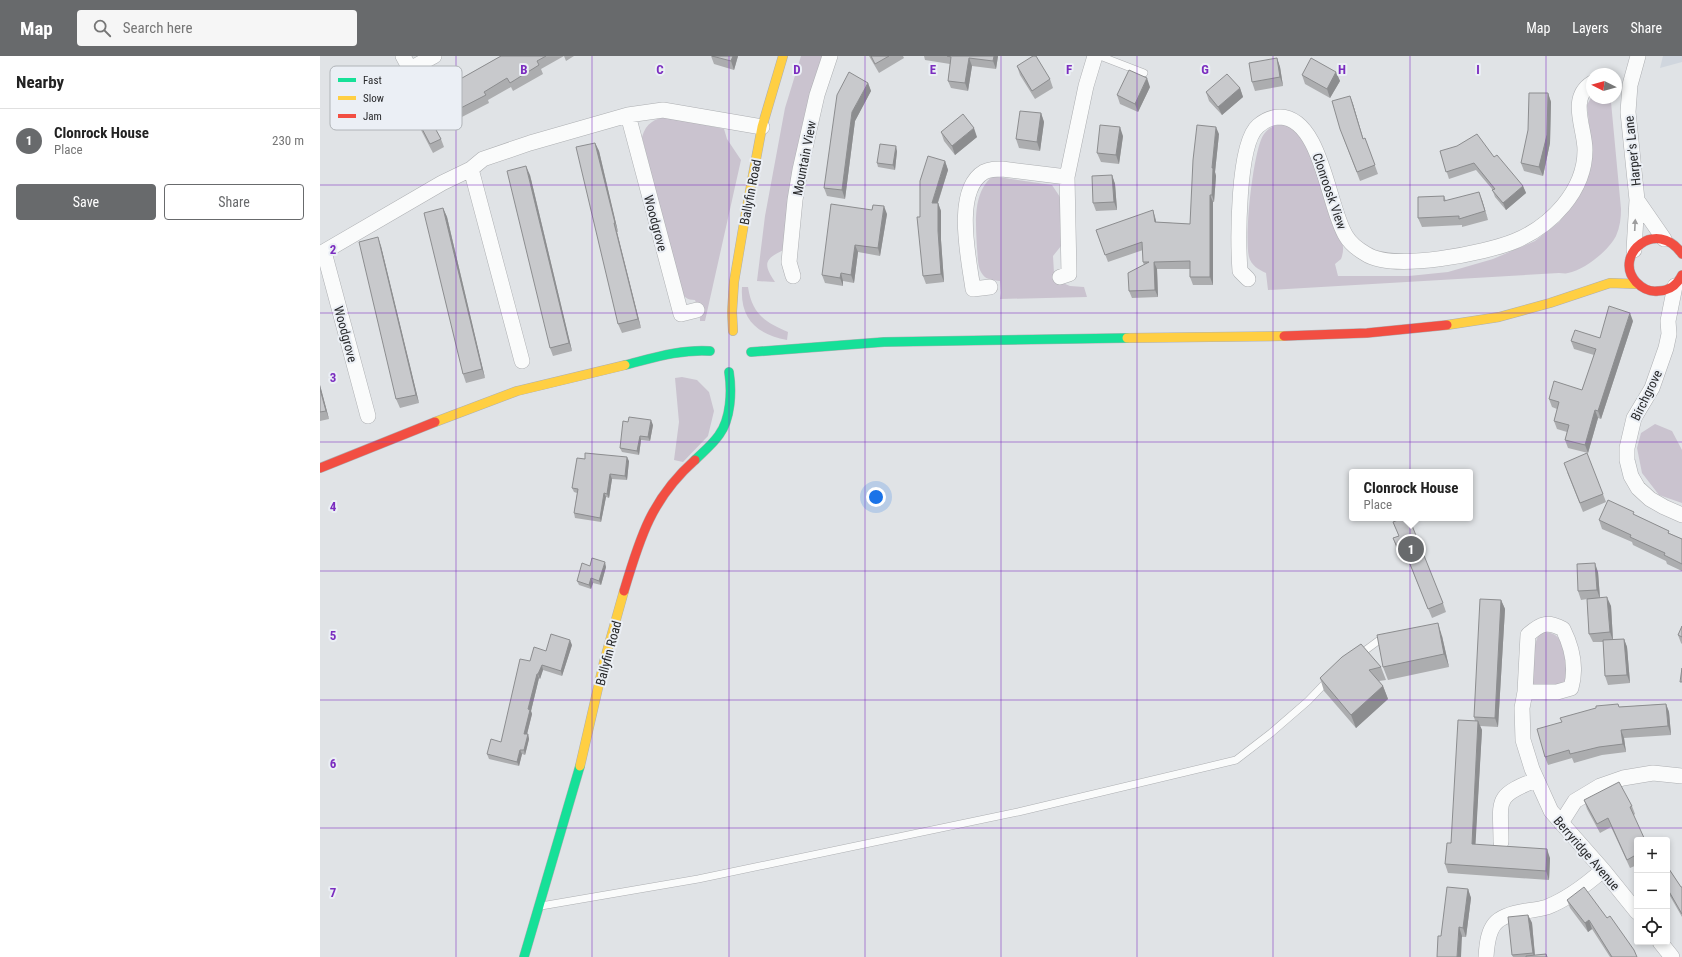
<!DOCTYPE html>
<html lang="en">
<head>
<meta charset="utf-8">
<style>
	:root { --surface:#fff; --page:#f6f6f6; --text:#222; --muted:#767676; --line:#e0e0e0; --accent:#686a6c }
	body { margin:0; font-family:"Roboto Condensed",sans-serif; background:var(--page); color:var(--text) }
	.controls { position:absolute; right:12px; bottom:12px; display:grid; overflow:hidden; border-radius:4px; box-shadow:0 2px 6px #0003 }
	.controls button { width:36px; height:36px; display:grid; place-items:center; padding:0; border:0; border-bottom:1px solid var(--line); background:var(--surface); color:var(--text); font:20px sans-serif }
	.compass { position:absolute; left:1266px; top:12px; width:36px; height:36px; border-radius:50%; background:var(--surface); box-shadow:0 2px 6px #0003; rotate:276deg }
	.you { position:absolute; left:556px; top:441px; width:14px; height:14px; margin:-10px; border:3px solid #fff; border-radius:50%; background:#1a73e8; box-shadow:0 0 0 6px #1a73e833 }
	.badge { display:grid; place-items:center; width:26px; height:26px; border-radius:50%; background:var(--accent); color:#fff; font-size:13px; font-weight:700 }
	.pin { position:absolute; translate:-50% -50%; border:2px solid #fff; box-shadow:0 1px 4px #0006 }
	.popup { position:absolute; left:1029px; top:413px; width:124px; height:52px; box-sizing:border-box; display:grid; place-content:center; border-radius:4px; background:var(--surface); filter:drop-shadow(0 1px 3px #0005); font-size:13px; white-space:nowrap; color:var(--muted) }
	.popup b { font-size:15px; color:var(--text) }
	.popup::after { content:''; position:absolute; left:50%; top:100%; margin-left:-8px; border:8px solid transparent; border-top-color:var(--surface) }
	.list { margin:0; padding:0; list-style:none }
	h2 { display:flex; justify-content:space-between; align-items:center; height:52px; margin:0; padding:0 16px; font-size:17px }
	h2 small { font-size:13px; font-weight:400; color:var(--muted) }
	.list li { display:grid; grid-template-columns:26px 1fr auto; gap:12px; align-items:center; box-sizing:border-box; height:64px; padding:0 16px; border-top:1px solid var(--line) }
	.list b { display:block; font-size:15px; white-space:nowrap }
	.list p { margin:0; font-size:13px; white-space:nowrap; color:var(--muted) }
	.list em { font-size:13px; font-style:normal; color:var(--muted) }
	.actions { display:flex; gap:8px; padding:12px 16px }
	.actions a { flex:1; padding:9px 0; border:1px solid var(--accent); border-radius:4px; text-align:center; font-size:14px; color:var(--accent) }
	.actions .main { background:var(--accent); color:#fff }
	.icon { flex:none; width:22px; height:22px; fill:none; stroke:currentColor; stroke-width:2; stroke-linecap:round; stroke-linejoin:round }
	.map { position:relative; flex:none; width:1362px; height:901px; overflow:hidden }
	header { display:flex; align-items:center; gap:24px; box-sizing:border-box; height:56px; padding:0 20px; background:var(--accent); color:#fff }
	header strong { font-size:19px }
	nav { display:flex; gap:22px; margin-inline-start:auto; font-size:14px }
	.search { width:280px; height:36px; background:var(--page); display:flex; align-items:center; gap:10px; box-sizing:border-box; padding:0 14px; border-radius:4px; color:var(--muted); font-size:15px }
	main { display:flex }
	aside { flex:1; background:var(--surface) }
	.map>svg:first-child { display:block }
</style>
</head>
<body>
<header>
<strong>Map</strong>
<div class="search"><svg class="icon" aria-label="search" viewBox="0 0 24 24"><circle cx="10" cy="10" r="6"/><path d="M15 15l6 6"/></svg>Search here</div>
<nav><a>Map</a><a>Layers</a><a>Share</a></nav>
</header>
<main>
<aside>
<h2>Nearby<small></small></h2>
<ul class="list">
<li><span class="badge">1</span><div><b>Clonrock House</b><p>Place</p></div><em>230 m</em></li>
</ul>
<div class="actions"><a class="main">Save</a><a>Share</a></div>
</aside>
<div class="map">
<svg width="1362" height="901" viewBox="0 0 1362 901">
	<rect width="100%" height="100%" fill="#e0e3e6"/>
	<!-- built -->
	<path fill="#d0d6de" d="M1343,0H1362V6L1340,12Z"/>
	<!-- green -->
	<path fill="#cac3cf" d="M481,0H502L492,33L464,194C444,203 443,208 455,226L437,225L445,160L465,52Z
		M1272,40V42H1290L1291,46L1301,153C1301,162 1300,171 1296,180C1289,194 1265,214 1248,217C1246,218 1242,217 1239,217L948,234L946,217C939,214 931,209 929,201C924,181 933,93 944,78C956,63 972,68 983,81C989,88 1000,119 1002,129C1005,139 1006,151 1010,161C1016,177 1028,185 1021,203L1015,208L1018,220H1089L1128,216L1173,203L1215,185L1239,166L1254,146L1270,77L1267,49Z
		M348,61L404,73L407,83L421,104L385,265H380V258L375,244C367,244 364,241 360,234L322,81C326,67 335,62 348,61Z
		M672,121H678L732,129L740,141L741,190L733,200L734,217L738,225L750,230L764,231L767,241L680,243L681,237L680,225C673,224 667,224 663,219C657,212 658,200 657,192C656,170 652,137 672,121Z
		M422,231H428C432,258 445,266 468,276L467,284C437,278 420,264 422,231Z
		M362,321L377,324L389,336L394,355L388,380L363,406L354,404L359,366L355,322Z
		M1335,368L1352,375L1362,394V447L1339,439L1322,417L1317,392L1321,377Z
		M1225,576C1231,577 1236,578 1239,583C1245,591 1248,614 1247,624L1241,630L1213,629C1210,617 1213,586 1220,577Z"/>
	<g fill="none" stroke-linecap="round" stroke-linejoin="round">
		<defs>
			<path id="lane" d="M780,0L824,17
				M1039,599L1058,585
				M221,850L378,823L698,756L916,704L951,677L988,645L1009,623"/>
			<path id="street" d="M83,0L90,13L114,0
				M308,59L361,258L377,254
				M151,113L202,305
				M1317,144L1344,183
				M1314,194L1317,144L1308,56L1310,29L1318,0
				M4,196L48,360
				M0,198L122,127L151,113L163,103L210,87L308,59L343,54L442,71
				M473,220L469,206L475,144L480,114L497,39L510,0
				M740,221L749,218L747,121L766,30L775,0
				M928,223L920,215C918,187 917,88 938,70C945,64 951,61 960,61C1002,62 1008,152 1026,180C1030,187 1039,194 1046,198C1073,216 1166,197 1195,185C1231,170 1265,135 1265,94C1265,72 1248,42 1272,27
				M1355,230L1348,265L1349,278L1346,292L1332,332L1314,362L1307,392V404L1311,420L1318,432L1330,443L1344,451L1362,459
				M670,231L653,233C649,204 633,134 664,116C670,113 675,113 682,113L747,121
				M1205,636H1237L1251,632C1257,611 1252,591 1243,573C1228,565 1221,567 1208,579L1205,636L1202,652L1203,684L1212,713L1231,755L1283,814L1317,856
				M1241,767L1255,745L1280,730L1303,722L1333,717L1362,720
				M1181,786C1181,745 1173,740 1216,724
				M1340,886L1352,901
				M1166,901C1168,869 1174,860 1206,855C1213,854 1221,853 1227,851C1248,843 1267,828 1283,814"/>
			<path id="fast" d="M431,296L564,286L807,282
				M305,309C333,302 361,293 390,295
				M375,404C383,396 392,389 399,379C411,363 412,335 409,316
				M204,901L260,710"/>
			<path id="slow" d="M1127,269L1179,261L1230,247L1290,227L1317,228
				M413,275L412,256L414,226L424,167L442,71L463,0
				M807,282L964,280
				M115,366L197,335L305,309
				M260,710L284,606L304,535"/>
			<path id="jam" d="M1362,198C1337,161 1292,199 1316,226C1323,233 1329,236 1338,235C1349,235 1357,229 1362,219
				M964,280L1047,277L1127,269
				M0,412L115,366
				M304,535C320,481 332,442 375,404"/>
		</defs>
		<!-- lane casing -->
		<use href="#lane" stroke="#adafb2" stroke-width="8"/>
		<!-- street casing -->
		<use href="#street" stroke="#adafb2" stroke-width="16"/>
		<!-- fast casing -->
		<use href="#fast" stroke="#adafb2" stroke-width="10"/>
		<!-- slow casing -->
		<use href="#slow" stroke="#adafb2" stroke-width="10"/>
		<!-- jam casing -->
		<use href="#jam" stroke="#adafb2" stroke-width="10"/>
		<!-- lane -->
		<use href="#lane" stroke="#fafbfb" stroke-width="7"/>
		<!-- street -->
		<use href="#street" stroke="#fafbfb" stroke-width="15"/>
		<!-- fast -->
		<use href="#fast" stroke="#16e098" stroke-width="9"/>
		<!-- slow -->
		<use href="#slow" stroke="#ffcf43" stroke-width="9"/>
		<!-- jam -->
		<use href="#jam" stroke="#f24e42" stroke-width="9"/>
	</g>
	<!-- wall -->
	<path fill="#acadaf" d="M181,0H254L246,5L244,0L221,13L223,18L193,35L191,31L168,44L169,47L138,63L135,57L113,69L121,83L124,91L113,97L91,55L88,46L135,26Z
		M391,0H418L414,14L394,8Z
		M549,0H583L584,2L559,17Z
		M604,0H678L676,13L652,10L648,35L631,32L628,25L630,8L605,4Z
		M957,2L960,11L963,30L935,35L932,26Z
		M697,10L730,23L733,32L715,43L700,19Z
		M1016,16L1020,25L1010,42L985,28L982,19Z
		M548,27L551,35L535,65L525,143L507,140L504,132Z
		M830,31L818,56L800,48L797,39Z
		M920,32L923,41L902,59L889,45L886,36Z
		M1228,37L1231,46L1230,87L1223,120L1204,115L1201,107Z
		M1030,40L1033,48L1043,83L1045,82L1058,118L1040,125L1023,81Z
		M721,57L724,66L720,95L699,92L696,83Z
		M621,76L657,81L635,99L624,85Z
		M899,78L895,116L896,120L894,146H893V229H873L870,221V213H837L838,241L812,242L809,235L824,209L823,206V194L788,206L776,174L835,161L836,166L870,168Z
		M803,80L799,108L781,106L777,97Z
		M275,87L279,95L298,176H297L321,272L302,277L298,268Z
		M577,95L575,114L558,111L557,107Z
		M1120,95L1174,101L1203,130L1206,137L1186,154L1175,141L1172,133L1156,114L1129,123Z
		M625,105L628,114L618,147L621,155V184L624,226L606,228L603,220Z
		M210,119L252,295L233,300L230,292Z
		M792,119L795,128L797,154L776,155L773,147Z
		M1124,140L1126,145L1162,144L1168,164L1142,171V169L1102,171L1098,162Z
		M123,152L127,161L165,322L146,327L143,318Z
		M567,158L560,200L538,196L534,227L523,225V230L505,227L502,219Z
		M61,190L99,347L80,352L76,343Z
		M1313,265L1281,363L1278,362L1268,397L1248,392L1245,384L1247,376L1237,373L1234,365L1237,353L1232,351L1229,343L1262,334L1274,299L1254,293L1251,285L1280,282Z
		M0,329L9,363L0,365Z
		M333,369L330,385L321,384L319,399L302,396L300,392Z
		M265,403L309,405L307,424L292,423L289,442L286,441L281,466L255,462L254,457L257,437L254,436L252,432Z
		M1247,416L1283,438L1286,446L1263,456Z
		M1315,459L1349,475V477L1362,483V515L1347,508L1346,505L1313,489L1312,486L1282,473L1279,464Z
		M1073,466L1123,547L1126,556L1112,562L1087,502L1082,504L1076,491L1073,482L1079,480Z
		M270,510L286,511L281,529L273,527L271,533L259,529L257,525Z
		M1278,516L1280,542L1291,550L1293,584L1304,583L1307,591L1310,627L1288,629L1285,620L1283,586H1273L1269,578L1267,543L1261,544L1258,535Z
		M1181,544L1185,553L1178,671L1160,670L1162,674L1155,789L1230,802L1229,824L1128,817L1125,808L1131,787L1155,665L1154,661Z
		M1362,570V588L1361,587L1358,579Z
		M1122,580L1129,611L1068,624L1063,611Z
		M252,589L242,620L223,614L220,623L219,622L211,655L212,658L207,678H208L209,683L205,699L202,698L199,710L169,703L167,698L181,686L210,605L226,595Z
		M1061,611L1066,624L1059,625L1063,630L1068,643L1036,672L1004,635L1000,622Z
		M1346,648L1349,656L1351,679L1304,682L1306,696L1282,699L1254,707L1252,702L1228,709L1225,701L1299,651Z
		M1264,744L1312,750L1315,758L1314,759L1317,784V809L1310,812L1291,771L1280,777L1267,753Z
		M1347,810L1361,831H1362V861L1350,840L1347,842Z
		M1148,833L1151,842L1146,881L1121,880Z
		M1247,844L1317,901H1290L1272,873L1268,876L1250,852Z
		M1208,859L1212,867L1215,899L1226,898L1227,901H1193L1192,899Z"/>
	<!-- shaded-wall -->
	<path fill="#8c8d8f" d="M413,0H418L414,14L411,5Z
		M674,0H678L676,13L673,5Z
		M649,2L652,10L648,35L645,27Z
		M957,2L960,11L963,30L960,21Z
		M1016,16L1020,25L1010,42L1007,33Z
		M827,22L830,31L818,56L815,48Z
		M548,27L551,35L535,65L525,143L522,134L532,56Z
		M920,32L923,41L902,59L898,51Z
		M1228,37L1231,46L1230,87L1223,120L1219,111Z
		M1030,40L1033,48L1046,92L1043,83Z
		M721,57L724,66L720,95L717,86Z
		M800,71L803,80L799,108L796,99Z
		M896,71L899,78L895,116L896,120L894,146L892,139V112Z
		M654,72L657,81L635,99L632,90Z
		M275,87L279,95L298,176L295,167Z
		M576,90L577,95L575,114L573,109Z
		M625,105L628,114L615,155L612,147Z
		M206,110L210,119L252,295L249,287Z
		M792,119L795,128L797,154L794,146Z
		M1203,130L1206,137L1186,154L1183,147Z
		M1159,136L1162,144L1168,164L1165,155Z
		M890,139L893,146V229L890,221Z
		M618,147L621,155V184L624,226L621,218L618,175Z
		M564,150L567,158L560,200L558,192Z
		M123,152L127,161L165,322L162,313Z
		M833,154L835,161L838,174L835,166Z
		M294,167L297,176L321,272L318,263Z
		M58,181L61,190L99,347L96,339Z
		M535,189L538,196L534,227L531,219Z
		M834,206L837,213L838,241L835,234Z
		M521,217L523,225V230L520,222Z
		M1310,257L1313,265L1281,363L1278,355Z
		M0,329L9,363L6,355L0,333Z
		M1275,354L1278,362L1268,397L1265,389Z
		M331,364L333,369L330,385L328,381Z
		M320,380L321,384L319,399L317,395Z
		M307,401L309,405L307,424L305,420Z
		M290,418L292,423L289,442L287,438Z
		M284,437L286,441L281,466L280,462Z
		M285,506L286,511L281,529L279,525Z
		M1275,507L1278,516L1280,543L1277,534Z
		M271,522L273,527L271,533L269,529Z
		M1287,541L1291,550L1293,585L1290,576Z
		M1181,544L1185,553L1178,671L1175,662Z
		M1118,567L1122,580L1129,611L1124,598Z
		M1304,583L1307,591L1310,627L1307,619Z
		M250,584L252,589L242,620L241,615Z
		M222,609L223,614L220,623L218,618Z
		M217,618L219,622L211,655L212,658L206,682L204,678L208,653Z
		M1063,630L1068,643L1036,672L1031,659Z
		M1346,648L1349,656L1351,679L1348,670Z
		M1158,665L1162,674L1155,797L1152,788Z
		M1301,674L1304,682L1306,696L1303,688Z
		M208,678L209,683L205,699L204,694Z
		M200,694L202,698L199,710L197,706Z
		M1227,793L1230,802L1229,824L1226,815Z
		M1347,832L1350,840L1347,842Z
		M1148,833L1151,842L1146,881L1143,872Z
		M1208,859L1212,867L1215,901H1214L1213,897Z
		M1269,864L1272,873L1268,876L1265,867Z
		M1139,871L1142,880L1141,901H1137Z"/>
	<!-- building -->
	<path fill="#c8c9cc" stroke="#8c8d8f" d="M181,0H226L217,5L219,9L190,27L187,22L164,36L166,39L135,55L132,49L109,61L121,83L110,88L88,46L133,22L135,26Z
		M392,0H413L411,5Z
		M551,0H569L555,8Z
		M627,0H674L673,5L649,2L645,27L628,25L631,1Z
		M713,0H716L730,23L712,35L697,10Z
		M957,2L960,21L932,26L929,7Z
		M991,2L1016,16L1007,33L982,19Z
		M809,14L827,22L815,48L797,39Z
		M529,16L548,27L532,56L522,134L504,132L517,39Z
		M907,18L920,32L898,51L886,36Z
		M1209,37H1228L1227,79L1219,111L1201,107L1208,74Z
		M1030,40L1043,83L1045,82L1055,109L1037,116L1020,73L1012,45Z
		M700,55L721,57L717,86L696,83Z
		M643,58L654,72L632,90L621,76Z
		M780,69L800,71L796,99L777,97Z
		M877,69L896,71L892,112H893L892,139H890V221H870V205L834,206L835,234L809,235L808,217L829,206H823L822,186L785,199L776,174L833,154L835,166L870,168L873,104Z
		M1157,78L1174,101L1177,99L1203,130L1183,147L1172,134L1175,133L1154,107L1126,116L1120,95L1137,90Z
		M275,87L295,167H294L318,263L298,268L256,91Z
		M560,88L576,90L573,109L557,107Z
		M608,100L625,105L612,147H618V175L621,218L603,220L597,161H600V125Z
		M206,110L249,287L230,292L187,115Z
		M792,119L794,146L773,147L772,120Z
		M1159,136L1165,155L1139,163V160L1098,162V141L1124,140V145Z
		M511,148L552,154L553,149L564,150L558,192L535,189L531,219L521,217L520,222L502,219Z
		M123,152L162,313L143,318L104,157Z
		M58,181L96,339L76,343L39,186Z
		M1289,250L1310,257L1278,355L1275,354L1265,389L1245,384L1249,369L1234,365L1239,346L1229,343L1234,325L1262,334L1276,293L1251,285L1255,274L1280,282Z
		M0,333L6,355L0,356Z
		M309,361L331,364L328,381L320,380L317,395L300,392L303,365L308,366Z
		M265,397L307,401L305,420L290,418L287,438L284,437L280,462L254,457L258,433L252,432L257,402L265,403Z
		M1267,397L1283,438L1260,447L1244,407Z
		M1288,444L1314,456L1313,458L1349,475L1348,477L1362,483V508L1344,499L1345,497L1310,481L1311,479L1279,464Z
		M1083,462H1089L1123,547L1108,553L1084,493L1079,495L1073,482L1079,480L1073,466Z
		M272,502L285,506L279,525L271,522L269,529L257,525L262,507L270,510Z
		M1275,507L1277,534L1258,535L1257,508Z
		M1287,541L1290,576L1269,578L1267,543Z
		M1160,543L1181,544L1175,662L1154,661Z
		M1118,567L1124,598L1063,611L1057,579Z
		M1362,570V581L1358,579Z
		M231,578L250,584L241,615L222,609L218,618H217L208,653L210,654L204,678H208L204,694H200L197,706L167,698L171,683L181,686L200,603L210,605L214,591L226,595Z
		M1304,583L1307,619L1285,620L1283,584Z
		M1041,588L1061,611L1049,614L1063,630L1031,659L1000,622L1022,601Z
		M1362,612V626H1360Z
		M1298,648L1299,651L1346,648L1348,670L1301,674L1303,688L1279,691L1250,698L1249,694L1225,701L1217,673L1242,666L1240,662L1276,652V650Z
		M1138,664L1158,665L1152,788L1227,793L1226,815L1125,808L1127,787H1131Z
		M1299,726L1312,750L1310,751L1325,784H1317V804L1314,800L1307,804L1288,762L1277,768L1264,744Z
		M1347,810L1361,831H1362V858L1347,832Z
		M1127,831L1148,833L1143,872L1139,871L1137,901H1117L1118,880H1121Z
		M1264,831L1287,862L1290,860L1314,894L1317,901H1292L1269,864L1265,867L1247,844Z
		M1208,859L1213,897L1192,899L1188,861Z
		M1226,898L1227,901H1206V900Z"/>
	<!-- one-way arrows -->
	<defs><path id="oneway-solid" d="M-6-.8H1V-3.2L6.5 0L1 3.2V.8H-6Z"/></defs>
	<use fill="#9c9c9d" href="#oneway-solid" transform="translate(1315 169) rotate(-87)"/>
	<!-- grid -->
	<path fill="none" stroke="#7b2cbf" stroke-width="1" stroke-opacity="0.55" d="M136,0V901M272,0V901M409,0V901M545,0V901M681,0V901M817,0V901M953,0V901M1090,0V901M1226,0V901M0,129H1362M0,257H1362M0,386H1362M0,515H1362M0,644H1362M0,772H1362"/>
	<g text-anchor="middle" stroke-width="4" stroke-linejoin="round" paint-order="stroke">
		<!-- street labels -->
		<g font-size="13" fill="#28292b" stroke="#ebeff5">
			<text transform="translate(1312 95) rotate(-96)" y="5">Harper's Lane</text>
			<text transform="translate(484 102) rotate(-79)" y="5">Mountain View</text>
			<text transform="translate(1010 135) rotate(71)" y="5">Clonroosk View</text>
			<text transform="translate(430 136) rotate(-79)" y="5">Ballyfin Road</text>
			<text transform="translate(336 167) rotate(75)" y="5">Woodgrove</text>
			<text transform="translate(26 278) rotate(75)" y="5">Woodgrove</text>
			<text transform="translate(1326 339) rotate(-64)" y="5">Birchgrove</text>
			<text transform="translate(288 597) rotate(-75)" y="5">Ballyfin Road</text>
			<text transform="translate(1267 797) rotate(49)" y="5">Berryridge Avenue</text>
		</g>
	</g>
	<!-- legend -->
	<rect x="10" y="10" width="132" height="64" rx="6" fill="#ebeff5" stroke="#b0b4b8" stroke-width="1"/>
	<rect x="18" y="22" width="18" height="4" fill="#16e098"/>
	<rect x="18" y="40" width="18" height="4" fill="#ffcf43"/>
	<rect x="18" y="58" width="18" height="4" fill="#f24e42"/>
	<g font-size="11" fill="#28292b">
		<text x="43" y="28">Fast</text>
		<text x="43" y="46">Slow</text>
		<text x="43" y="64">Jam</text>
	</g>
	<g font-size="13" text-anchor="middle" font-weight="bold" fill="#7b2cbf" stroke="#ebeff5" stroke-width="4" stroke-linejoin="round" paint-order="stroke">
		<text x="204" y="18">B</text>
		<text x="340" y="18">C</text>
		<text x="477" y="18">D</text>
		<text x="613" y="18">E</text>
		<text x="749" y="18">F</text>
		<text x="885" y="18">G</text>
		<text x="1022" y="18">H</text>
		<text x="1158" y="18">I</text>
		<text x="13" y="198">2</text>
		<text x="13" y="326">3</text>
		<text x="13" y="455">4</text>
		<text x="13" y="584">5</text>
		<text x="13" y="712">6</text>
		<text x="13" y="841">7</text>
	</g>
</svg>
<div class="controls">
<button>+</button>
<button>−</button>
<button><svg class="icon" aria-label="locate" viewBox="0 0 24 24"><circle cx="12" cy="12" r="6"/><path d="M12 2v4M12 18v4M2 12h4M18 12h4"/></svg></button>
</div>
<svg class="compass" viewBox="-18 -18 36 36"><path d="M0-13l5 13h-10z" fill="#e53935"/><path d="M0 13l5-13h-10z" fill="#767676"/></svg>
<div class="you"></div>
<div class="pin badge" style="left:1091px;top:493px">1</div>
<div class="popup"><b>Clonrock House</b>Place</div>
</div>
</main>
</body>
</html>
